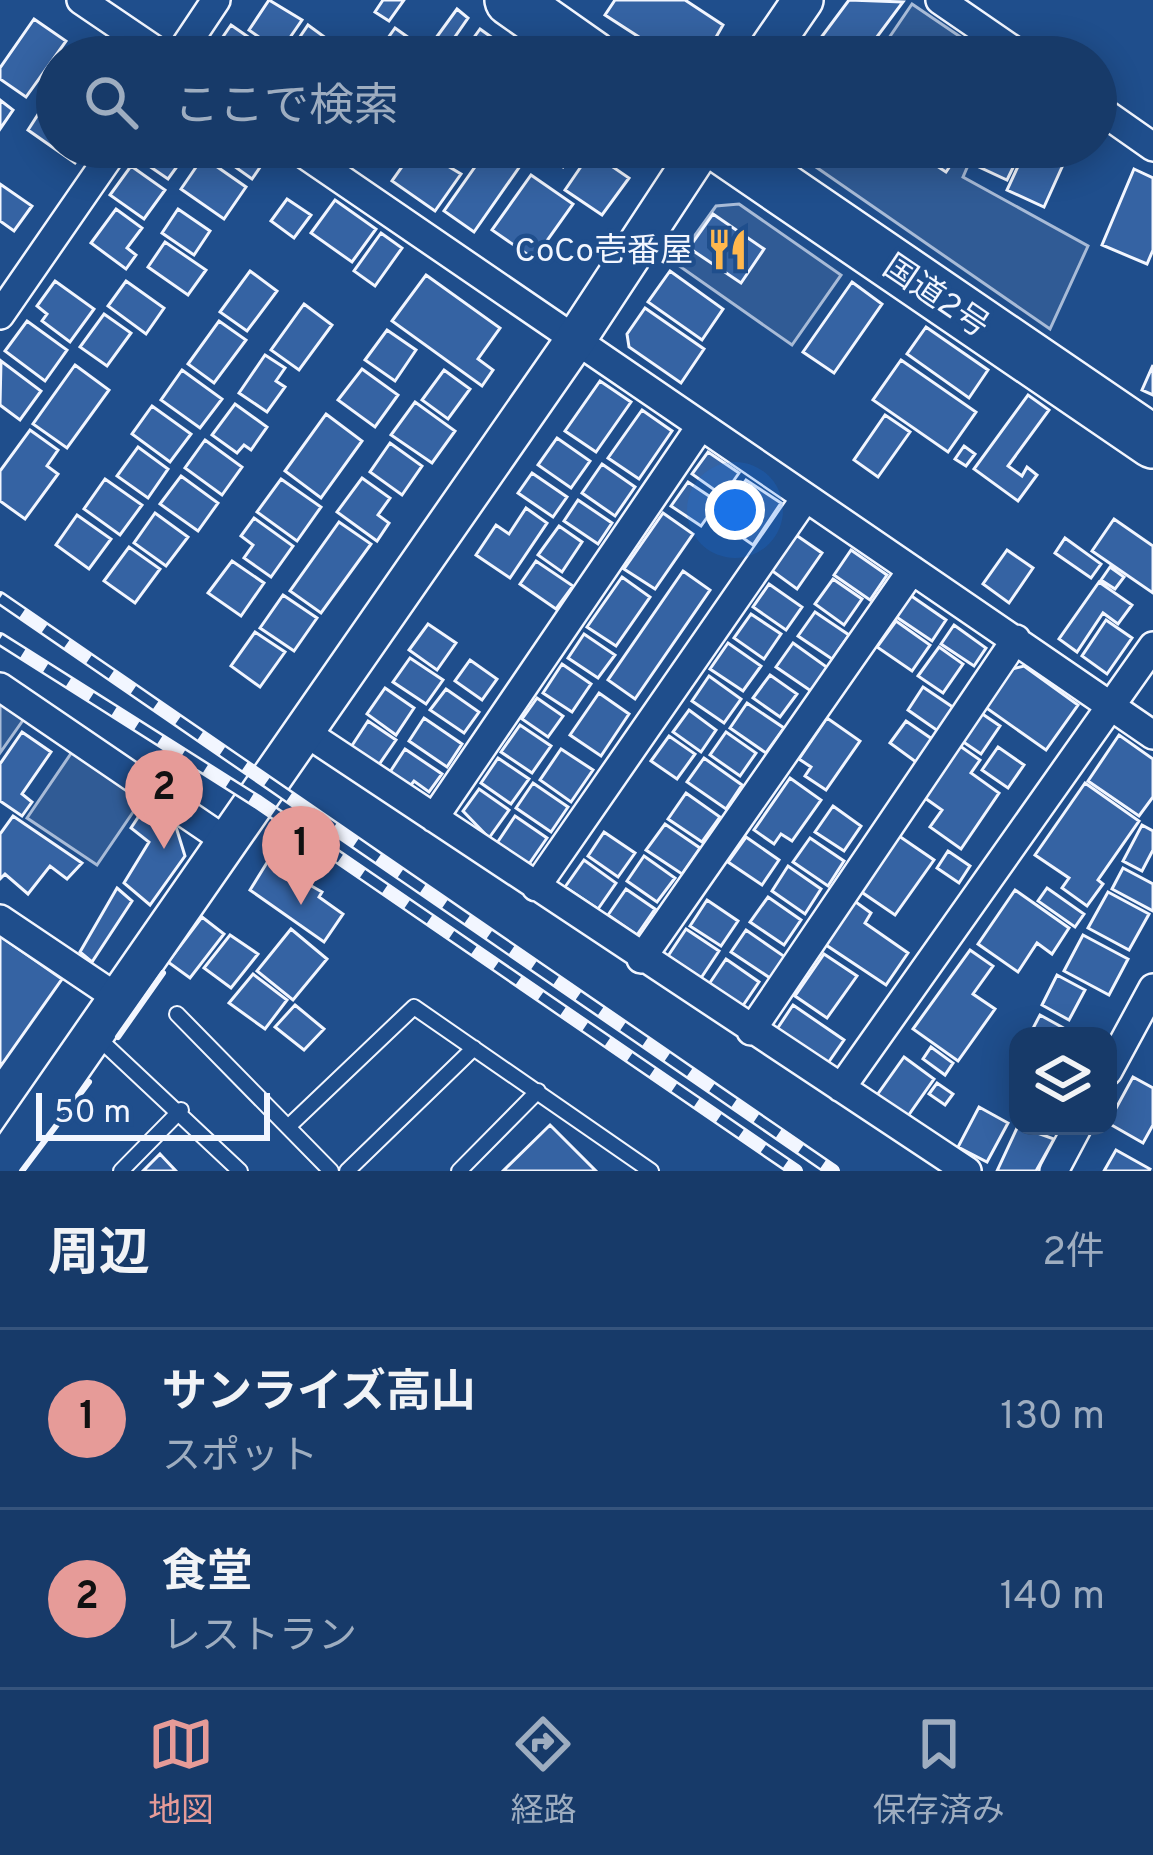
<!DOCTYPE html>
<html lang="ja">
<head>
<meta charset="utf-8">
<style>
	:root { --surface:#173a69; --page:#244571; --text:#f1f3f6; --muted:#9eadc0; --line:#36547d; --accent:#e69b98 }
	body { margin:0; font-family:Overpass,"Noto Sans JP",sans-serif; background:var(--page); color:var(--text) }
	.controls { position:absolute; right:36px; bottom:36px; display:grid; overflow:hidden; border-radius:24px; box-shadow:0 6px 30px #0003 }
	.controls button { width:108px; height:108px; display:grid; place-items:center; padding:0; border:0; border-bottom:3px solid var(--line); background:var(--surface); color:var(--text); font:60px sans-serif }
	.scale { position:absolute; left:36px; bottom:30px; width:234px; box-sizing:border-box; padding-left:12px; border:6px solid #f2f6ff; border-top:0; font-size:33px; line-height:42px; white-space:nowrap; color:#f2f6ff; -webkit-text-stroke:9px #1f4e8c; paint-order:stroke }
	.you { position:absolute; left:735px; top:510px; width:42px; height:42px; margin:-30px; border:9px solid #fff; border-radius:50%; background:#1a73e8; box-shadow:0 0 0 18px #1a73e833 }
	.badge { display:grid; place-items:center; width:78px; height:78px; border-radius:50%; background:var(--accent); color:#111; font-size:39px; font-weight:700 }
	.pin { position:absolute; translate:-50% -99px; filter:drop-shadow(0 3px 6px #0008) }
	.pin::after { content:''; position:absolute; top:63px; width:42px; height:36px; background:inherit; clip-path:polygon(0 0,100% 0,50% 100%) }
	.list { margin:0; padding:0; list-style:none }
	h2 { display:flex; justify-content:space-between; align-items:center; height:156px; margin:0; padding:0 48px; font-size:51px }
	h2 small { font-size:39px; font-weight:400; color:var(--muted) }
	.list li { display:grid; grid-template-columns:78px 1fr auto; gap:36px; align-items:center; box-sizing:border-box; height:180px; padding:0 48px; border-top:3px solid var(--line) }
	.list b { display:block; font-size:45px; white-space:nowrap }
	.list p { margin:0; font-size:39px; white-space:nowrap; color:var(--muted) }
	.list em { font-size:39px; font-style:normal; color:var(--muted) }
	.icon { flex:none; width:66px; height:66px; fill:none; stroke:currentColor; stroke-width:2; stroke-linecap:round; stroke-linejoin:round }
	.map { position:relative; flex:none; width:1153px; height:1171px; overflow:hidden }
	.search { position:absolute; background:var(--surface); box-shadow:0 6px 30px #0003; left:36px; right:36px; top:36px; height:132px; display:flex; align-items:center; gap:30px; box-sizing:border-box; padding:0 42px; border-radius:66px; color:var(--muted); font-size:45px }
	.sheet { height:516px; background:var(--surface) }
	nav { display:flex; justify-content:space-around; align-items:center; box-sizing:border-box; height:168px; border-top:3px solid var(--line); background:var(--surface); font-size:33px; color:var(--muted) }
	nav a { display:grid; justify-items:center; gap:6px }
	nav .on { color:var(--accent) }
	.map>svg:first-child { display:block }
</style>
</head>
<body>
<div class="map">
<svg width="1153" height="1171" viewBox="0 0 1153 1171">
	<rect width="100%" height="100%" fill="#1f4e8c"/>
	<!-- parking -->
	<path fill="#305b95" stroke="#a8bbd7" stroke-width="3" d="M912,4L990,57H876Z
		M787,147H976L963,177L1088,246L1050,329Z
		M739,204L841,275L792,345L675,263L716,206Z
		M0,699L26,716L0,753Z
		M72,752L142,799L97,865L27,818Z"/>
	<!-- building -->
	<path fill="#3563a3" stroke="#f2f6ff" stroke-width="3" d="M269,0L302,20L280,52L249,30Z
		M383,0H404L389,21L375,12Z
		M615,0H685L723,25L715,39L688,57H670L605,15Z
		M849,0L903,2L862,57H845L820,39Z
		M457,9L468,18L445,51L433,42Z
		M34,19L66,41L26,97L0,79V68Z
		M231,25L277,57H209Z
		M308,25L334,44L324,57L289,53Z
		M395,28L423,48L417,57L376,55Z
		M480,29L494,39L482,57H460Z
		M0,100L13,110L0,129Z
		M39,113L57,126V147H87L75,163L28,130Z
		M143,147H185L189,150L168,179L136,157Z
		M222,147H260L269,154L252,179L217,154Z
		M416,147L461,174L435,211L392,181Z
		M455,147H482L471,163Z
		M489,147H507L525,159L474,232L444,211Z
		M545,147H577L563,167L541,152Z
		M908,147H963L946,172Z
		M986,147H1023L1007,180L977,166Z
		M1027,147H1071L1044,207L1007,190Z
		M591,152L629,178L602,215L565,190Z
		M203,157L246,187L224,219L181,189Z
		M131,166L165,190L144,219L110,195Z
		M1134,169L1153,178V250L1147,264L1102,245Z
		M531,175L573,204L534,259L492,230Z
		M0,184L32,206L14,231L0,221Z
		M287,199L311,215L294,238L271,221Z
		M335,200L376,229L352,262L311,233Z
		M116,209L142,228L127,248L136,255L126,269L91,243Z
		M178,209L210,231L194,255L162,233Z
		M713,214L764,249L741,283L689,248Z
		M381,233L402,248L375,286L354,271Z
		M165,242L206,270L188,295L148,267Z
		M250,271L277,291L247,331L220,312Z
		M670,271L723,309L702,340L648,302Z
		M426,275L500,328L478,359L493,370L482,386L392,321Z
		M55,281L94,309L70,342L42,321L47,314L37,306Z
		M126,281L164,308L146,334L108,306Z
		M852,282L882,304L834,373L803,352Z
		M304,304L332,325L299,370L271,350Z
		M645,308L704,349L681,383L629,347L627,334Z
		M104,314L131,333L107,366L80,347Z
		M27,321L67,350L45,381L5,351Z
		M219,321L246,340L214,383L188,364Z
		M926,327L988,370L969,398L907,354Z
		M387,330L416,350L395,381L365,360Z
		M265,355L285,368L276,381L285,387L267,412L239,393Z
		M901,360L976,412L948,452L873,400Z
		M1,361L41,391L20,420L0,405Z
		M75,365L109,390L67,448L33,424Z
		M1153,365V395L1142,390Z
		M362,369L398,395L375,427L338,400Z
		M182,370L222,399L200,428L161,400Z
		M444,370L470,389L448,419L422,400Z
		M600,381L631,402L596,452L565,431Z
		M1028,395L1049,410L1008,466L1022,476L1027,467L1037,475L1018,501L974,469Z
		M415,402L455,431L432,463L391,435Z
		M235,404L267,427L251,450L244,445L237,453L212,435Z
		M152,406L191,434L170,462L132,434Z
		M642,410L672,431L639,479L608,458Z
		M326,414L362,441L321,498L285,471Z
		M885,415L910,432L878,477L854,460Z
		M30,430L58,450L47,466L58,474L25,519L0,501V471Z
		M557,438L590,461L571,488L538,465Z
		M205,440L242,467L222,495L185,468Z
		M390,443L422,466L402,495L370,472Z
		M964,446L975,454L966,466L955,459Z
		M138,447L168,469L148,498L117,476Z
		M708,452L739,473L723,496L692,474Z
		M602,464L635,487L615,516L582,493Z
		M532,473L567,497L553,517L518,493Z
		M181,476L218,503L198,531L160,504Z
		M362,478L390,498L378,515L389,523L377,541L337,512Z
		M105,479L142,505L120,535L84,509Z
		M281,479L321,507L297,541L257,512Z
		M746,480L781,503L753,545L717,520Z
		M688,482L718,502L701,526L671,506Z
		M578,500L612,523L598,544L564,521Z
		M526,508L547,523L510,578L476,555L496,525L509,534Z
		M155,513L188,537L166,566L134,543Z
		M663,513L693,534L655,589L624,569Z
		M77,515L111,539L89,569L56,545Z
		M254,518L293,546L271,577L244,558L253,545L241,536Z
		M1114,519L1153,546V593L1092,551Z
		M339,522L371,544L321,613L290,591Z
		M559,526L582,542L562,572L538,555Z
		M796,535L822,553L797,589L771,570Z
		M1065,538L1101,564L1091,578L1055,553Z
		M129,547L160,569L135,603L104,581Z
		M851,550L887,575L870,600L834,575Z
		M1007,550L1033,568L1009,603L983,584Z
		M232,561L264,583L241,616L208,593Z
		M536,561L573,586L556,609L520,584Z
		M1110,567L1124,577L1115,589L1101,580Z
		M683,571L710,590L635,699L608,680Z
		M622,577L650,597L616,646L587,627Z
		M833,579L862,599L844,625L815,604Z
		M1099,582L1132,605L1118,624L1103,613L1077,652L1059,639Z
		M769,584L802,607L786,630L753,607Z
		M283,595L317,618L294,651L260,628Z
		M910,595L946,620L932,641L895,616Z
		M815,612L849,635L832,659L798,636Z
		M751,614L781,634L764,659L734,638Z
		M1106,620L1132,638L1107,674L1082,656Z
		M896,621L930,645L912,671L877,647Z
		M428,624L456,643L437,670L409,650Z
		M954,625L986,648L974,666L941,644Z
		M255,632L285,652L260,687L231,666Z
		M584,634L615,655L598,678L568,658Z
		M728,643L761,666L743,691L710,669Z
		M793,643L828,668L811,691L776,667Z
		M939,647L963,664L943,693L918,676Z
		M410,658L443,680L426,704L393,682Z
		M470,660L497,679L482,700L455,681Z
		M562,664L591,684L572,712L543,693Z
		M1024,666L1078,705L1046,750L985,707L1012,669Z
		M770,675L797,694L780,717L753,698Z
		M709,676L741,699L724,723L692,701Z
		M923,687L954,708L938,731L908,710Z
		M385,688L414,708L396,735L367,714Z
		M446,689L479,712L464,733L430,710Z
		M599,693L629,714L601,756L570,735Z
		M537,698L563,716L548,737L522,719Z
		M747,703L784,728L766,753L730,728Z
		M689,710L716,730L701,752L673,732Z
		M981,713L1000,726L981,754L962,741Z
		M424,718L462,744L447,767L409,741Z
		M827,718L860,741L826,790L805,776L811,767L799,759Z
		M368,721L396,740L378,766L351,747Z
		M906,721L932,739L916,762L890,743Z
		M520,725L551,746L532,773L501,752Z
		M22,732L51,752L22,794L32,802L22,816L0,801V764Z
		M726,732L756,753L740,776L710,755Z
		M1119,735L1153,759V797L1139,816L1088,781Z
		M669,736L695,754L677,779L651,761Z
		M960,746L980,760L971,773L999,793L961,849L930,827L942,810L925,798Z
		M998,747L1024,765L1008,788L982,770Z
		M405,749L442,774L429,792L414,781L408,789L388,775Z
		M561,749L593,770L571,802L540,780Z
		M498,758L529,779L511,804L481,783Z
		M704,758L742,785L726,809L687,782Z
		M790,778L821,800L792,841L781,834L774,844L754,830Z
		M533,783L568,807L551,832L516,808Z
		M1085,783L1139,821L1098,880L1103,884L1087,906L1062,888L1069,878L1035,855Z
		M479,789L509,810L489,838L463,811Z
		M686,793L720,817L702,842L668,819Z
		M147,804L176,827L185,856L150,905L124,883L149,842L131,828Z
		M833,806L861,826L844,851L815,832Z
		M13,816L82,863L67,879L50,866L28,894L5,874L0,879V834Z
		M515,816L547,838L529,864L497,843Z
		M665,824L700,848L682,874L646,850Z
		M1142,825L1153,831V850L1142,871L1123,861Z
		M604,832L635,853L618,877L588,856Z
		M899,836L934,860L895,915L860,891Z
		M746,837L779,860L762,885L728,862Z
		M810,838L844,861L828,886L793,862Z
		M948,851L970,866L959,883L937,868Z
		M644,856L675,878L657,902L627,881Z
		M584,860L616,883L598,909L565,887Z
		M268,861L322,892L319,897L343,914L324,942L250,890Z
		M788,866L821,889L805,914L772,891Z
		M1123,868L1153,884V911L1112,889Z
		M117,888L132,901L92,962L80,952Z
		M1047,888L1084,914L1075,927L1038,901Z
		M626,889L655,909L637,935L608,915Z
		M1015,890L1069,928L1052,954L1037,943L1018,972L978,944Z
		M1108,892L1149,914L1129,950L1088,928Z
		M768,897L801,920L784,945L750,922Z
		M707,900L738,921L721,946L690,926Z
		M853,900L871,913L865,923L908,953L886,985L823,943Z
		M202,917L224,934L190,978L168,962Z
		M291,929L327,959L293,1000L257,971Z
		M686,929L719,951L701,978L668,956Z
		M746,930L785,957L770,978L731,952Z
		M230,935L258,954L231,988L204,968Z
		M1083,935L1128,959L1109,995L1064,971Z
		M0,936L62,979L0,1067Z
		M970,950L993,966L973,994L995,1009L958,1061L913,1029Z
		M824,954L857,976L827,1018L795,996Z
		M726,959L759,982L742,1007L709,984Z
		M253,974L287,1000L265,1029L229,1003Z
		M1057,975L1085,990L1069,1020L1042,1005Z
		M295,1005L324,1029L304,1050L275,1027Z
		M793,1005L844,1040L828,1063L777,1029Z
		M1040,1015L1078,1036H1029Z
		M931,1047L953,1063L945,1075L923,1059Z
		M904,1057L934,1079L908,1116L877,1095Z
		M1133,1077L1153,1088V1125L1143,1143L1108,1123Z
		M937,1083L953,1094L945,1105L929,1094Z
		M979,1107L1008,1123L987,1162L958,1147Z
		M550,1125L596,1171H503Z
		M1018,1126L1054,1139L1036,1171H997Z
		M1116,1150L1150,1169L1149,1171H1104Z
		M160,1154L176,1171H143Z"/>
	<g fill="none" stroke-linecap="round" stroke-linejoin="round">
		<defs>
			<path id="lane" d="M177,1014L331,1171
				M95,1035L240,1171
				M289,1126L414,1007L651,1171
				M121,1171L181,1110
				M347,1171L474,1048
				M459,1171L538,1091"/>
			<path id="street" d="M81,0L165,57
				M940,0L1023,57
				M178,57L216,0
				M1096,107L1153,147
				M294,147L1153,735
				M0,315L116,147
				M0,687L229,843
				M305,732L967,1171
				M434,818L700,427
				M536,887L804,500
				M0,919L119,999
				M641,959L912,570
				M751,1031L1016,639
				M1108,1071L1153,988
				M841,1088L1153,646
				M1054,1171L1078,1126"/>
			<path id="secondary" d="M764,57L803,0
				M0,1169L574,342L702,147"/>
			<path id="highway" d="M511,0L592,57
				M721,147L1153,442"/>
		</defs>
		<!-- lane casing -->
		<use href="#lane" stroke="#f2f6ff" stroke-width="18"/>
		<!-- street casing -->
		<use href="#street" stroke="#f2f6ff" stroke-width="32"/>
		<!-- secondary casing -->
		<use href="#secondary" stroke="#f2f6ff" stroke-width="44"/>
		<!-- highway casing -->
		<use href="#highway" stroke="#f2f6ff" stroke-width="56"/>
		<!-- lane -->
		<use href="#lane" stroke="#1f4e8c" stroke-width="14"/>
		<!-- street -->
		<use href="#street" stroke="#1f4e8c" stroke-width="27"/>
		<!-- secondary -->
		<use href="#secondary" stroke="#1f4e8c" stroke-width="39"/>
		<!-- highway -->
		<use href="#highway" stroke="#1f4e8c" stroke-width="51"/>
		<defs>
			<path id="rail" d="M0,598L833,1171
				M0,639L258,802L796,1171"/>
		</defs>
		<!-- rail casing -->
		<use href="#rail" stroke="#f2f6ff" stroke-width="14"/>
		<!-- rail -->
		<use href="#rail" stroke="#1f4e8c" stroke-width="9" stroke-dasharray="27" stroke-linecap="butt"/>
		<!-- wall -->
		<path stroke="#f2f6ff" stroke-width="6" d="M118,1037L163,973
			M22,1171L89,1082"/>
	</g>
	<!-- icons -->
	<defs>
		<symbol id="restaurant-bare" viewBox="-9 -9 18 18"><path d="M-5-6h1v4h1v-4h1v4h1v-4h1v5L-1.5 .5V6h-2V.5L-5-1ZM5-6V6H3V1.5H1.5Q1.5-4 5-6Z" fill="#ffb74d" stroke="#1f4e8c" stroke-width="2.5" paint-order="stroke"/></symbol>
	</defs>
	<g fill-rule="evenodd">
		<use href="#restaurant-bare" x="698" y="220" width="59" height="59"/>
	</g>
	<g text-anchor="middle" stroke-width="9" stroke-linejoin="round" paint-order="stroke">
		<!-- poi labels -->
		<g font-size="33" fill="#f2f6ff" stroke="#1f4e8c" text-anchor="end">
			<text x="693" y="261">CoCo壱番屋</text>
		</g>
		<!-- street labels -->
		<g font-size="33" fill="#f2f6ff" stroke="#1f4e8c">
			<text transform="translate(937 295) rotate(34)" y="12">国道2号</text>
		</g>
	</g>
</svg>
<div class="controls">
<button><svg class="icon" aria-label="layers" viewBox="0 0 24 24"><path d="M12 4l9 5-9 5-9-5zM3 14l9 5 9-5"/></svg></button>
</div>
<div class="scale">50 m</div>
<div class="you"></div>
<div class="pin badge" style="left:301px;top:905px">1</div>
<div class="pin badge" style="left:164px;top:849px">2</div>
<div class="search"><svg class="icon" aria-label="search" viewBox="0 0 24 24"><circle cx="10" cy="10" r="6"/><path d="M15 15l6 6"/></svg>ここで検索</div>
</div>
<section class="sheet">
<h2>周辺<small>2件</small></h2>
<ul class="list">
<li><span class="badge">1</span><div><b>サンライズ高山</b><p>スポット</p></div><em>130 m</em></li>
<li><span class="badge">2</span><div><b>食堂</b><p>レストラン</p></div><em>140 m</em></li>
</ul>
</section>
<nav>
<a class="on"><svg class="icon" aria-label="map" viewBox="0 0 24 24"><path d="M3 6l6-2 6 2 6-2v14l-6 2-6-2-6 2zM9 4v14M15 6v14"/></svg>地図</a>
<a><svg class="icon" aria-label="directions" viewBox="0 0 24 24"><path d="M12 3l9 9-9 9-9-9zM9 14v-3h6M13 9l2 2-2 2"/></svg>経路</a>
<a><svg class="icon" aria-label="saved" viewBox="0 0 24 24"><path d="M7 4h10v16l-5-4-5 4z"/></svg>保存済み</a>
</nav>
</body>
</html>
